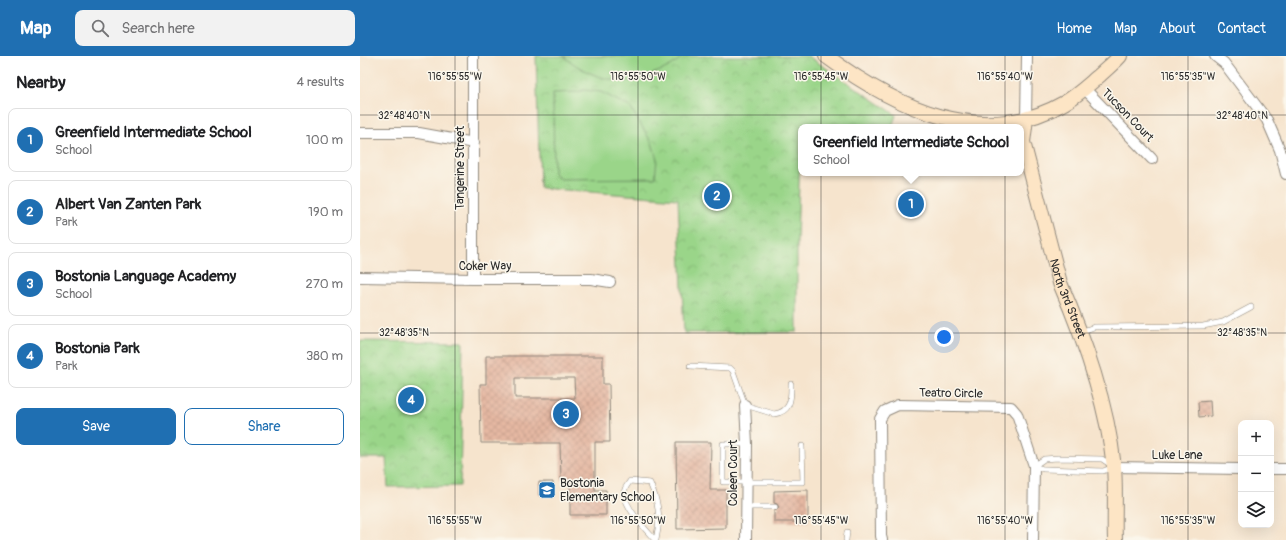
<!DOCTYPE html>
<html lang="en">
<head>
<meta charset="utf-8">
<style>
	:root { --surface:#fff; --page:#f2f2f2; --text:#202124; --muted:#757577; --line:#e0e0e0; --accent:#1f6fb2 }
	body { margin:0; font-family:Pangolin,sans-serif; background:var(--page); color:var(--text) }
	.controls { position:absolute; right:12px; bottom:12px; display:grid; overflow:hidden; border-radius:8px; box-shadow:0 4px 16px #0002 }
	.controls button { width:36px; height:36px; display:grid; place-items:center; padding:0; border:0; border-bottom:1px solid var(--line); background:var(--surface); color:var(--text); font:20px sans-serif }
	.you { position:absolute; left:584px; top:281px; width:14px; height:14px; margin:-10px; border:3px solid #fff; border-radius:50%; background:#1a73e8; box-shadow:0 0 0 6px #1a73e833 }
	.badge { display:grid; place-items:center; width:26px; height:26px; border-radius:50%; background:var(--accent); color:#fff; font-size:13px; font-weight:700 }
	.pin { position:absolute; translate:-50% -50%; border:2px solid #fff; box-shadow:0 1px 4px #0006 }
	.popup { position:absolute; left:438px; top:68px; width:226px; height:52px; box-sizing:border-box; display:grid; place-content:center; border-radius:8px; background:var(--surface); filter:drop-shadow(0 1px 3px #0005); font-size:13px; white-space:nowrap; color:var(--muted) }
	.popup b { font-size:15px; color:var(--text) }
	.popup::after { content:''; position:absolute; left:50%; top:100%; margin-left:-8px; border:8px solid transparent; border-top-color:var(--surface) }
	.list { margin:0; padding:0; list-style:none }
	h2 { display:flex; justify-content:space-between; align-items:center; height:52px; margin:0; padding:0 16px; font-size:17px }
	h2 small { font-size:13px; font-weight:400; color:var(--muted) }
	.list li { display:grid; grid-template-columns:26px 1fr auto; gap:12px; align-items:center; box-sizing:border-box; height:64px; margin:0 8px 8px; padding:0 8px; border:1px solid var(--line); border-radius:8px }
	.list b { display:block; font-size:15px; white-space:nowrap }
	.list p { margin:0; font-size:13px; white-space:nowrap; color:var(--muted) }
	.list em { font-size:13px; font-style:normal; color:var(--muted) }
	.actions { display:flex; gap:8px; padding:12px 16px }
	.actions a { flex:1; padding:9px 0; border:1px solid var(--accent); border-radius:8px; text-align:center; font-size:14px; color:var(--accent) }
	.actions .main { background:var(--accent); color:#fff }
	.icon { flex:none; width:22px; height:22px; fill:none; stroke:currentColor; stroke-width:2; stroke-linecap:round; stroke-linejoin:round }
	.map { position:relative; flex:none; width:926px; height:484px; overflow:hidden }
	header { display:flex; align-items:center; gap:24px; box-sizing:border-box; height:56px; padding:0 20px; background:var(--accent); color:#fff }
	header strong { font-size:19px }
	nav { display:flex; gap:22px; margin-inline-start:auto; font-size:14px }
	.search { width:280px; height:36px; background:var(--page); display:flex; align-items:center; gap:10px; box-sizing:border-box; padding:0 14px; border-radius:8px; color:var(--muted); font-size:15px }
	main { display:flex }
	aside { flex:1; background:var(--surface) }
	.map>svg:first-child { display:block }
</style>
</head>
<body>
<header>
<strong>Map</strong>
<div class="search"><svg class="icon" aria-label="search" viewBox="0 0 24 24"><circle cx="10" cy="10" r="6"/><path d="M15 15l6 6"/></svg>Search here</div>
<nav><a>Home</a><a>Map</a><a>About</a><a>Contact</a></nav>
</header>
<main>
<aside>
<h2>Nearby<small>4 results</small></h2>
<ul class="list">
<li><span class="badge">1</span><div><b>Greenfield Intermediate School</b><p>School</p></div><em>100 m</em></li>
<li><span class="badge">2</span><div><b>Albert Van Zanten Park</b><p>Park</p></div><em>190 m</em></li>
<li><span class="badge">3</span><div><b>Bostonia Language Academy</b><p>School</p></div><em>270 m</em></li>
<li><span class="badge">4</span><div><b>Bostonia Park</b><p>Park</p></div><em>380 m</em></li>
</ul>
<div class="actions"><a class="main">Save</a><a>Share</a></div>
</aside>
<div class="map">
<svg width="926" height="484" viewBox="0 0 926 484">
	<defs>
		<pattern id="park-crowns" width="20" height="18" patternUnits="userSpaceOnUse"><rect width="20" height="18" fill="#9ad589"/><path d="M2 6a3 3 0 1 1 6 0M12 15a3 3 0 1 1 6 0" fill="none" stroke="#85b776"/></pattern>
		<pattern id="building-cross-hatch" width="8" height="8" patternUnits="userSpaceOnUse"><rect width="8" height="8" fill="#e5b8a2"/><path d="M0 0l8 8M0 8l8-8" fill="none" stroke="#c59e8c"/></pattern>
	</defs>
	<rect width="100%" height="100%" fill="#fbf7ec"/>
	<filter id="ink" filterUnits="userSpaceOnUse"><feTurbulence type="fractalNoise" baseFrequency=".025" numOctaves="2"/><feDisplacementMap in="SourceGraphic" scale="8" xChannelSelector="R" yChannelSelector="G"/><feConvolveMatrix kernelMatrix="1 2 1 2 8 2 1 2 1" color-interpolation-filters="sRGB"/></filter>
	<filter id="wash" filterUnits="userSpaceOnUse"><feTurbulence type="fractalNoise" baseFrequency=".012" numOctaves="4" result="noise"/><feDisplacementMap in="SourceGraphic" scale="16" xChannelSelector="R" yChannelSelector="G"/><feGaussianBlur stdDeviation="0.9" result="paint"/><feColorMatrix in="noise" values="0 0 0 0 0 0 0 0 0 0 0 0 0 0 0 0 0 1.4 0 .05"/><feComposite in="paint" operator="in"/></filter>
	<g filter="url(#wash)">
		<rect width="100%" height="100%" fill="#f6e4cd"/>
		<!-- park -->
		<path fill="url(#park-crowns)" stroke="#62805a" d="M176,0H448L536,59L532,71H441L437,185V276L324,277L318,143L180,132Z
			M0,285L103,286L100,430L28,431L26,402H0Z"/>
		<!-- pitch -->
		<path fill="#9ad589" stroke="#62805a" d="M204,0H323C314,9 304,14 292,18C288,20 285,23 281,23C253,29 224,18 204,0Z
			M224,34L241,36L270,51L292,87L297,103L295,122L200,123L194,117L193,37L217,36Z"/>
		<g id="blocks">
			<!-- building -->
			<path fill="url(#building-cross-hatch)" fill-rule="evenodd" d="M126,300H243V328H249L250,386H235V434H246V459H210V424H201L200,387H121L120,328H126ZM155,322H214L215,342H155Z
				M850,345L851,360L839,361L838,346Z
				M316,386H351L350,434H366V472L317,473Z
				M179,426H193V440L179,439Z
				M448,434V466H414V455L417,454L419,451L417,448L414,447V435Z"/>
		</g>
	</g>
	<g filter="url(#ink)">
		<use href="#blocks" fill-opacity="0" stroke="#90887c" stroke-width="1"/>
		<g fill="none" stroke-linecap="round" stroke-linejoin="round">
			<defs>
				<path id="lane" d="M720,276L734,271L843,270L863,266L891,251
					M330,310L370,312L373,315L385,349L414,358C432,356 431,341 431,328
					M387,388H363V426H443L442,390
					M698,402L742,403L754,411L743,415L683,413L674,410L684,403Z
					M386,451H415
					M295,484C286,474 260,447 265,433C266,430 269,427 270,425L290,427C299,448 301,462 296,484
					M486,484L487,476"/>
				<path id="street" d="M855,0L864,7L907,64L920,94L926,118
					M725,33L792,103
					M666,63L667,0
					M0,77H59L114,87
					M0,221L113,223H231L250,226
					M113,223V0
					M385,349L387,388L386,484
					M754,411L881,413
					M911,413H926
					M522,484L521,480L520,363L525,355L538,349L651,351L657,358L674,410L673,484"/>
				<g id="secondary">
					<path d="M466,0C535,51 622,94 704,47C718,39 728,29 740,19C746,13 754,7 760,0"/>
					<path id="s1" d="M666,63L663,86L700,227C725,285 747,347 754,411C756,435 754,460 755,484"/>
				</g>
			</defs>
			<!-- lane casing -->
			<use href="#lane" stroke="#90887c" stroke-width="6"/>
			<!-- street casing -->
			<use href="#street" stroke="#90887c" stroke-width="12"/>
			<!-- secondary casing -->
			<use href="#secondary" stroke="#90887c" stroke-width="16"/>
			<!-- lane -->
			<use href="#lane" stroke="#fff" stroke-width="5"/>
			<!-- street -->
			<use href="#street" stroke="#fff" stroke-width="10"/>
			<!-- secondary -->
			<use href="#secondary" stroke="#fde5c5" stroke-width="14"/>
		</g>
	</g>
	<!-- ticks -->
	<path fill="none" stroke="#2b2b2b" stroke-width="1" stroke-opacity="0.45" d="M95,0V484M278,0V484M461,0V484M645,0V484M828,0V484M0,59H926M0,277H926"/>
	<!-- icons -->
	<defs>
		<symbol id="school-square" viewBox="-11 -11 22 22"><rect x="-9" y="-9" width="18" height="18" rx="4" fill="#1f6fb2" stroke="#fbf7ec"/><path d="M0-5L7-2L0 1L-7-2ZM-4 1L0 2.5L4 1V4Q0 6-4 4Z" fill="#fff"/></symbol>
	</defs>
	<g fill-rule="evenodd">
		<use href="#school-square" x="177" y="424" width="20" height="20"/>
	</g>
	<g text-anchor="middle" stroke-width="3" stroke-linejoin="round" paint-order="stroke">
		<!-- street labels -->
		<g font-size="12" fill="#2b2b2b" stroke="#fbf7ec">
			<text transform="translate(768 59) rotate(46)" y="4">Tucson Court</text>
			<text transform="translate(100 112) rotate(-90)" y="4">Tangerine Street</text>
			<text x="125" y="214">Coker Way</text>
			<text dy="4" stroke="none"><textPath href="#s1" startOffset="186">North 3rd Street</textPath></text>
			<text transform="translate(591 337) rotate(1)" y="4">Teatro Circle</text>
			<text x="817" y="403">Luke Lane</text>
			<text transform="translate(373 417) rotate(-90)" y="4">Coleen Court</text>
		</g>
		<!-- poi labels -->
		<g font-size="12" fill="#2b2b2b" stroke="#fbf7ec" text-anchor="start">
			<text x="200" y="431">Bostonia<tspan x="200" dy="14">Elementary School</tspan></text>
		</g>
	</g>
	<g font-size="10" text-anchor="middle" fill="#2b2b2b" stroke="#fbf7ec" stroke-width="3" stroke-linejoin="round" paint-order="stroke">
		<text x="95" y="24">116°55'55"W</text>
		<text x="278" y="24">116°55'50"W</text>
		<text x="461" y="24">116°55'45"W</text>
		<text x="645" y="24">116°55'40"W</text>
		<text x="828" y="24">116°55'35"W</text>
		<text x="44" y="63">32°48'40"N</text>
		<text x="882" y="63">32°48'40"N</text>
		<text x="44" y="280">32°48'35"N</text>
		<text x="882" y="280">32°48'35"N</text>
		<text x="95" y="468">116°55'55"W</text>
		<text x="278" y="468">116°55'50"W</text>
		<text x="461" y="468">116°55'45"W</text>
		<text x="645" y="468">116°55'40"W</text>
		<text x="828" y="468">116°55'35"W</text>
	</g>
</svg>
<div class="controls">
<button>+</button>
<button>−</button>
<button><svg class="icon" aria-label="layers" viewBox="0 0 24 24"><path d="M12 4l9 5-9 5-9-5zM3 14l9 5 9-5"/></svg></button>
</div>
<div class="you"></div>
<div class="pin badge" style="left:551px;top:148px">1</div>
<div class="popup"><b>Greenfield Intermediate School</b>School</div>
<div class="pin badge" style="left:357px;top:140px">2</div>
<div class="pin badge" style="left:206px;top:358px">3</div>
<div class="pin badge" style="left:51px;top:344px">4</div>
</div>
</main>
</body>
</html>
